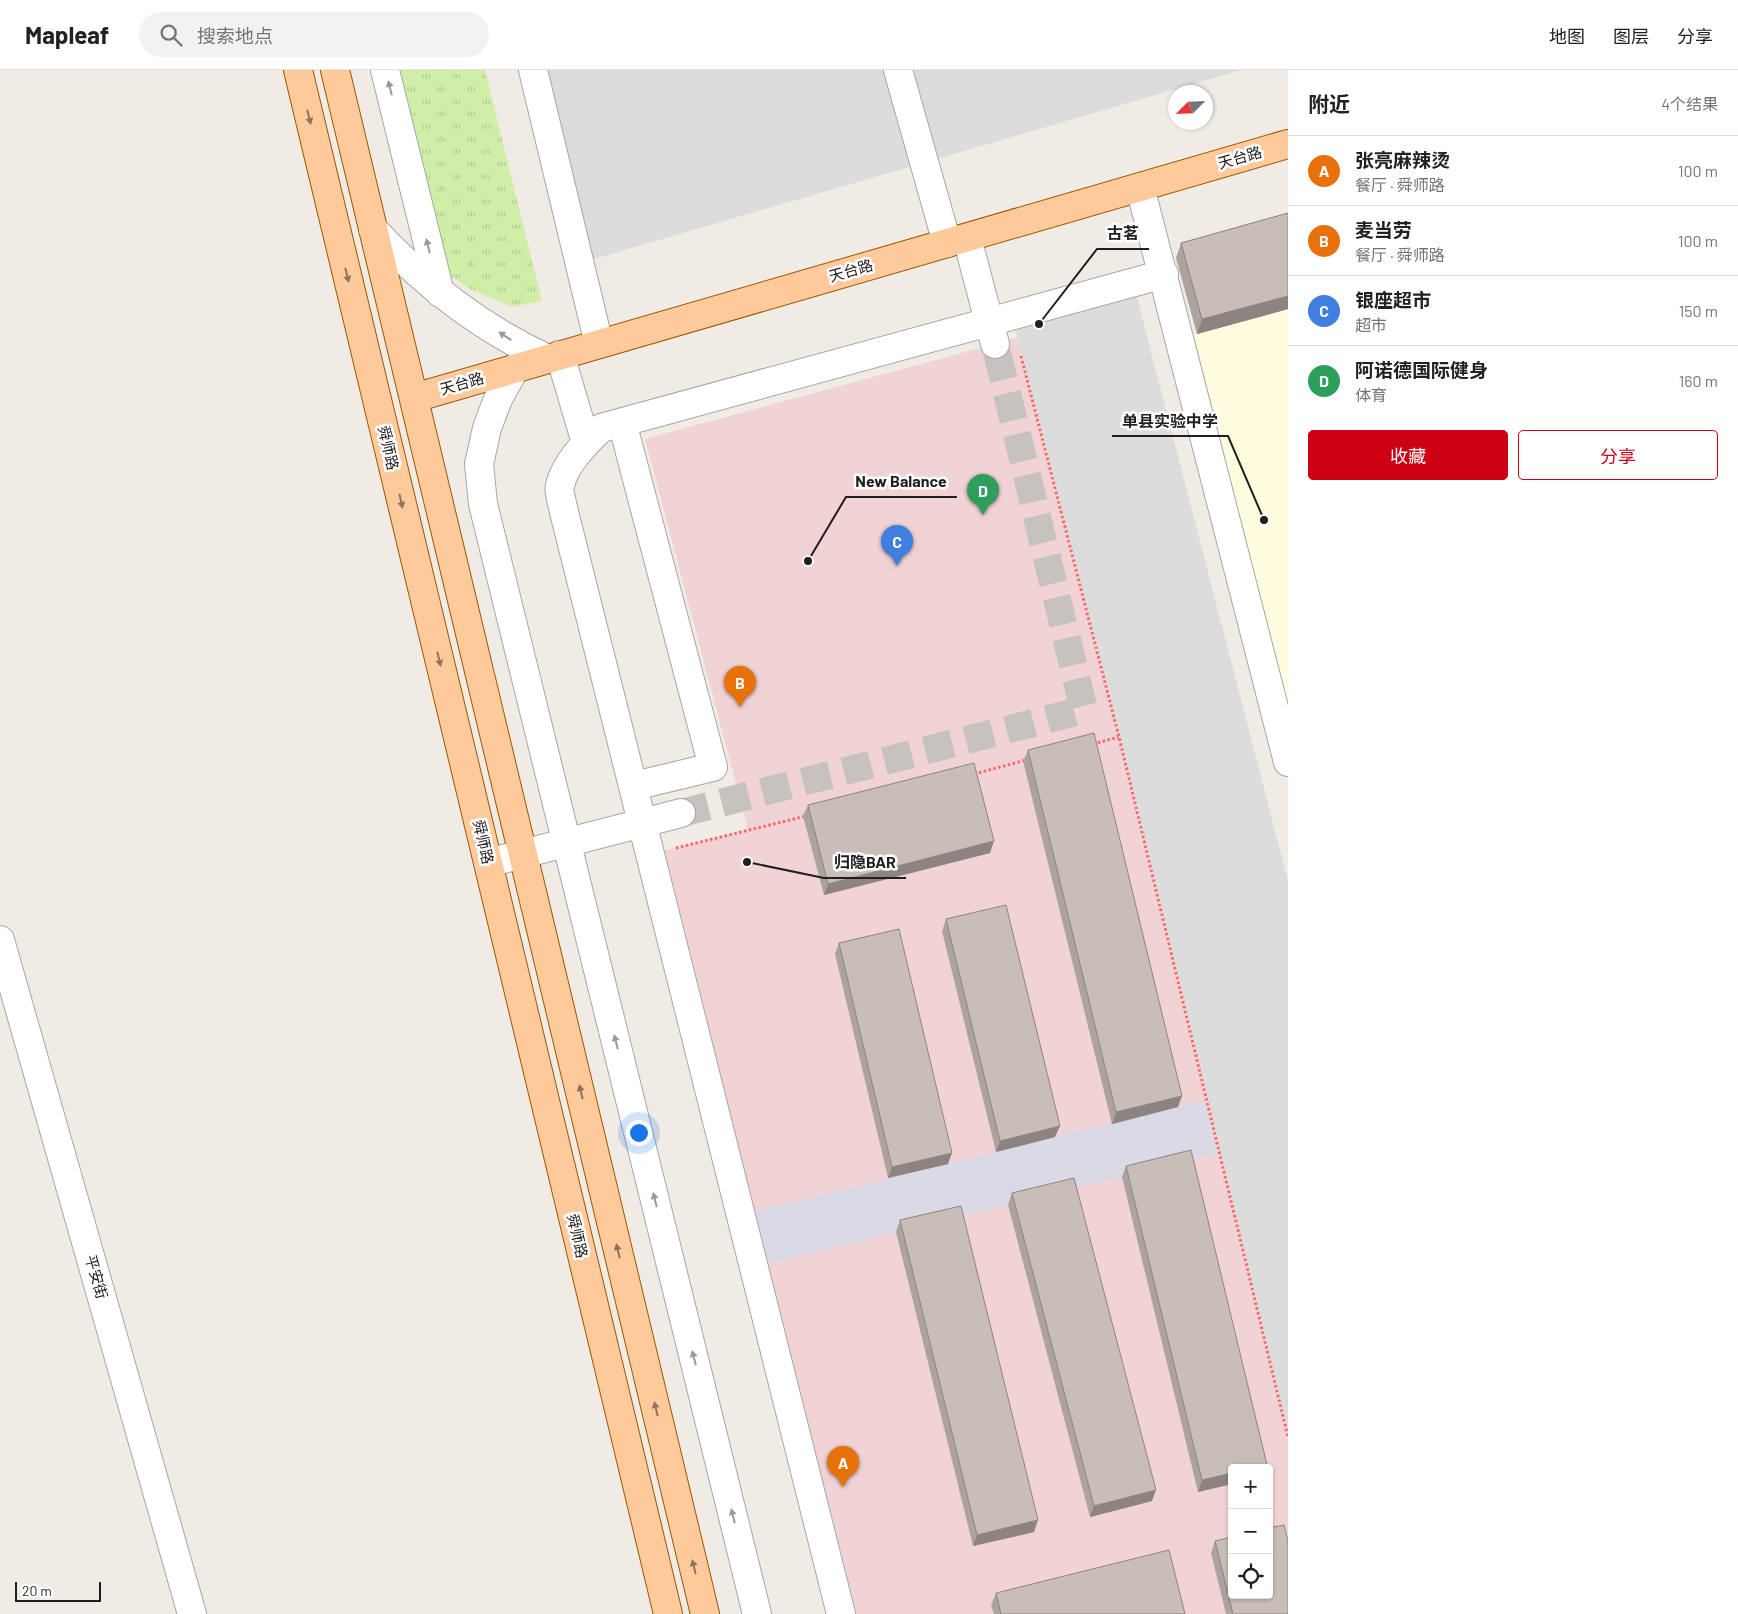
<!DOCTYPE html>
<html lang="zh">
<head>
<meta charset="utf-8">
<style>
	:root { --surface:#fff; --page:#f2f2f2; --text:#202124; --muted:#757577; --line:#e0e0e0; --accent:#ce0014 }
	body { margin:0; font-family:Barlow,"Noto Sans SC",sans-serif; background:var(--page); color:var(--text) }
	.controls { position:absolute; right:15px; bottom:15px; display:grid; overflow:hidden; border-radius:5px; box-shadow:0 1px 4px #0004 }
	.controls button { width:45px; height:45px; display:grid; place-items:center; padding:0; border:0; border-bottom:1px solid var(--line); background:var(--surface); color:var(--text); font:25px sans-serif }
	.compass { position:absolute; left:1168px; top:15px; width:45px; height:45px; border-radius:50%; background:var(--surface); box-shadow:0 1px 4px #0004; rotate:246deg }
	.scale { position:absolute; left:15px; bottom:12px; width:86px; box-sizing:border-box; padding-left:5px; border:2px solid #1f1f1f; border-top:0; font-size:14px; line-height:18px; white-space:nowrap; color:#1f1f1f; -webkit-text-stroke:4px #fff; paint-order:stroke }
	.you { position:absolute; left:638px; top:1062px; width:18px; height:18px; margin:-12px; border:4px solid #fff; border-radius:50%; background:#1a73e8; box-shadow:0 0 0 8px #1a73e833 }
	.badge { display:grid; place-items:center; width:32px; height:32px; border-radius:50%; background:var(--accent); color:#fff; font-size:16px; font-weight:700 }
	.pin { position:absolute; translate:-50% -41px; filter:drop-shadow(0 1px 2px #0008) }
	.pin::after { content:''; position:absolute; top:26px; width:18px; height:15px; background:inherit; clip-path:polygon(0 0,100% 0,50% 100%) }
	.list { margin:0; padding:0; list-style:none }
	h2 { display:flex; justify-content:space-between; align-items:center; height:65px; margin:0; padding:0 20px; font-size:21px }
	h2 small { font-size:16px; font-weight:400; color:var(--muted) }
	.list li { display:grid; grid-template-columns:32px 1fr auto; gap:15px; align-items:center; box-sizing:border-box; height:70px; padding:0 20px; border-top:1px solid var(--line) }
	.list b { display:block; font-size:19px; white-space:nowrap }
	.list p { margin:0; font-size:16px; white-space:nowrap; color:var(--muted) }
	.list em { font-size:16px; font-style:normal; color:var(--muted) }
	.actions { display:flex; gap:10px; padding:15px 20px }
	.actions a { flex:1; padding:11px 0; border:1px solid var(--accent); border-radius:5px; text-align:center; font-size:18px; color:var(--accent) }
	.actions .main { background:var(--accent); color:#fff }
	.icon { flex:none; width:28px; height:28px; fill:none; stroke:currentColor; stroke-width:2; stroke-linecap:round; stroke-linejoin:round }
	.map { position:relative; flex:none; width:1288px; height:1544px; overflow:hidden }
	header { display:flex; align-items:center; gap:30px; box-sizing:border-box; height:70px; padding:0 25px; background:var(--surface); border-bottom:1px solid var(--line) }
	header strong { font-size:24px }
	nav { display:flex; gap:28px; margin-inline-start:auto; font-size:18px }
	.search { width:350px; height:45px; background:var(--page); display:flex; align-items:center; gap:12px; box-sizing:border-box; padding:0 18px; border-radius:28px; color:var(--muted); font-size:19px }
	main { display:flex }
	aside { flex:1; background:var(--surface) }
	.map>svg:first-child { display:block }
</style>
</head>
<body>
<header>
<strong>Mapleaf</strong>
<div class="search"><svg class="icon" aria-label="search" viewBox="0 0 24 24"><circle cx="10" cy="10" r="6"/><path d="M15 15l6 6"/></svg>搜索地点</div>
<nav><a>地图</a><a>图层</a><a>分享</a></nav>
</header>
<main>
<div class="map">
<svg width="1288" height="1544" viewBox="0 0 1288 1544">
	<defs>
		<pattern id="grass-tufts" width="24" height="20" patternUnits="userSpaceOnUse" patternTransform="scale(1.25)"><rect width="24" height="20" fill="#d1eea8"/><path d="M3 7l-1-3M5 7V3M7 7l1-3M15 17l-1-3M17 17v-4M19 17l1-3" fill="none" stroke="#b3cc90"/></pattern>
	</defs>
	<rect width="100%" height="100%" fill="#f0ebe5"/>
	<!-- residential -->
	<path fill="#dddcdc" d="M522,0H1241L570,196Z
		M1135,220L1288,811V1367L1119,667L1013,251Z"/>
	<!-- commercial -->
	<path fill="#f2d3d5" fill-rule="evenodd" d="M1017,268L1119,667L1288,1367V1544H856L663,781L748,759L645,369ZM1232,1398H1269V1525H1232Z"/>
	<!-- education -->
	<path fill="#fffcdf" d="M1288,239V635L1194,265Z"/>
	<!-- grass -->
	<path fill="url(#grass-tufts)" d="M385,0H485L542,231L512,237L470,219L433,194Z"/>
	<!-- plaza -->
	<path fill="#d9dae6" d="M1206,1030L1219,1083L754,1197L741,1145Z"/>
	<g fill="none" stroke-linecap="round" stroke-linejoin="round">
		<!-- minor-tunnel -->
		<path stroke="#c6c2bd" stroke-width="28" stroke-dasharray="28 14" stroke-linecap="butt" d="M681,743L1084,640L995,274"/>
		<defs>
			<path id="minor" d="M385,0L440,223
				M533,0L599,274
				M898,0L947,173
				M1140,117L1288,692
				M373,159C423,213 480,258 548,289
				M967,168L995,274
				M560,285L586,373
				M515,298L498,329L487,358L479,394L483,434L757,1544
				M622,352L713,697L634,716
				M488,793L681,743
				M0,870L192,1544
				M841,1544L564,442C563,435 558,422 560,415C566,392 585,374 601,358L1164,204"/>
			<path id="major" d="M298,0L668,1544
				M335,0L705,1544
				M414,328L1288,74"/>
		</defs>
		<!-- minor casing -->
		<use href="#minor" stroke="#a6a6a6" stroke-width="30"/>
		<!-- major casing -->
		<use href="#major" stroke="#9a5800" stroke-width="30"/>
		<!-- path -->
		<path stroke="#ff6867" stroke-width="3" stroke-dasharray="2.5 2.5" stroke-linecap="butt" d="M1021,286L1119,667L1288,1367
			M1093,674L1119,667
			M974,704L1026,690
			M676,778L806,746"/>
		<!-- minor -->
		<use href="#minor" stroke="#fff" stroke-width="28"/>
		<!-- major -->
		<use href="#major" stroke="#ffca9b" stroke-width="28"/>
	</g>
	<!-- wall -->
	<path fill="#ada39e" d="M1288,143V239L1197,264L1176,188L1181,173Z
		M1028,680L1178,1037L1112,1054L1023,691Z
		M808,735L990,783L824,825L803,746Z
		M946,849L1055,1067L996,1082L942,861Z
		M839,873L948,1094L888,1108L835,884Z
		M1126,1096L1267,1395L1266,1398H1232V1414L1198,1422L1122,1107Z
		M1012,1123L1152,1431L1090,1447L1008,1135Z
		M900,1150L1034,1462L973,1476L896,1162Z
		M1215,1471L1288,1544H1226L1211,1483Z
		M996,1523L1185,1544H994L991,1535Z"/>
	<!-- shaded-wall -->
	<path fill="#8d8481" d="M1288,226V239L1197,264L1202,249Z
		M994,771L990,783L824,825L828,814Z
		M1182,1026L1178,1037L1112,1054L1116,1042Z
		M1060,1056L1055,1067L996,1082L1000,1071Z
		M952,1083L948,1094L888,1108L892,1097Z
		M1267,1395L1266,1398H1254Z
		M1232,1403V1414L1198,1422L1202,1410Z
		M1156,1420L1152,1431L1090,1447L1094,1436Z
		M1038,1450L1034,1462L973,1476L977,1465Z"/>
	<!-- building -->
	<path fill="#c9bdb8" stroke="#8d8481" d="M1288,143V226L1202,249L1181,173Z
		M1094,663L1182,1026L1116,1042L1028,680Z
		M974,693L994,771L828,814L808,735Z
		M1006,835L1060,1056L1000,1071L946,849Z
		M899,859L952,1083L892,1097L839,873Z
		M1191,1080L1267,1395L1254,1398H1232V1403L1202,1410L1126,1096Z
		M1074,1108L1156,1420L1094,1436L1012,1123Z
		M961,1136L1038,1450L977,1465L900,1150Z
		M1284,1455L1288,1471V1544H1233L1215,1471L1232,1467V1525H1269V1458Z
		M1169,1480L1185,1544H1001L996,1523Z"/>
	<!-- one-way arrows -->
	<defs><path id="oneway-solid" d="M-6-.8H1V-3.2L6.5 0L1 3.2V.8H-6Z" transform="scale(1.25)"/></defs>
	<g fill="#9a9a9a">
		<use href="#oneway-solid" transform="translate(390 18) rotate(-104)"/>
		<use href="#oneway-solid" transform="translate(428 176) rotate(-104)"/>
		<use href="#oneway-solid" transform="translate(505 266) rotate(-147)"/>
		<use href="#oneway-solid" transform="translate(616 972) rotate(-104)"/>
		<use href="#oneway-solid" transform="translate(655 1130) rotate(-104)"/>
		<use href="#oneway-solid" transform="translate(694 1288) rotate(-104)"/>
		<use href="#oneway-solid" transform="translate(733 1446) rotate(-104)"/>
	</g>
	<g fill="#8f745d">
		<use href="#oneway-solid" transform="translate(309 47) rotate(76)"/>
		<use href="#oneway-solid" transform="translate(347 205) rotate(76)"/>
		<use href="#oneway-solid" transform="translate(401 431) rotate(77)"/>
		<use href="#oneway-solid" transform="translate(439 589) rotate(77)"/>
		<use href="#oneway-solid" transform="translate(581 1022) rotate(-103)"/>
		<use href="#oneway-solid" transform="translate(618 1181) rotate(-103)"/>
		<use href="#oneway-solid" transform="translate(656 1339) rotate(-103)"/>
		<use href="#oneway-solid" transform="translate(694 1497) rotate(-103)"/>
	</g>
	<g text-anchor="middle" stroke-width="5" stroke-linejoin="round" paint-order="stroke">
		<!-- street labels -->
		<g font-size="15" fill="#1f1f1f" stroke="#fff">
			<text transform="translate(1240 88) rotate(-16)" y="5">天台路</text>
			<text transform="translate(851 201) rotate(-16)" y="5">天台路</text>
			<text transform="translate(462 314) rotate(-16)" y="5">天台路</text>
			<text transform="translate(388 378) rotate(77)" y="5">舜师路</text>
			<text transform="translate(483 772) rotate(77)" y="5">舜师路</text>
			<text transform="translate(577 1166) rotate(77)" y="5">舜师路</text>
			<text transform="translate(96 1207) rotate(74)" y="5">平安街</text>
		</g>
	</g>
	<!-- callouts -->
	<path fill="none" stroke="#1f1f1f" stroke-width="2" d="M1039 254L1097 179H1149M1264 450L1228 366H1112M808 491L846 427H957M747 792L824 808H906"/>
	<g fill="#1f1f1f" stroke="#fff" stroke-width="2">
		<circle cx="1039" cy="254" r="5"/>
		<circle cx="1264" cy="450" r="5"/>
		<circle cx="808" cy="491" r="5"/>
		<circle cx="747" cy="792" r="5"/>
	</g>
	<g font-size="16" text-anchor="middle" font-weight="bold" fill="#1f1f1f" stroke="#fff" stroke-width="5" stroke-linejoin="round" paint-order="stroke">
		<text x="1123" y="169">古茗</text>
		<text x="1170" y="357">单县实验中学</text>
		<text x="901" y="417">New Balance</text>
		<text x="865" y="798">归隐BAR</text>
	</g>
</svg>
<div class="controls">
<button>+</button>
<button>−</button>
<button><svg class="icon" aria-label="locate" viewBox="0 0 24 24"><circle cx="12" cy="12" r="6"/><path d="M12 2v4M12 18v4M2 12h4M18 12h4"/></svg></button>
</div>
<svg class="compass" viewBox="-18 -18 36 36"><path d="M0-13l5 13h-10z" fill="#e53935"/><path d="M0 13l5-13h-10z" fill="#757577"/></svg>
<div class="scale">20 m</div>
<div class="you"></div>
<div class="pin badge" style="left:843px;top:1417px;background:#e8710a">A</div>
<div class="pin badge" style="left:740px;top:637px;background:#e8710a">B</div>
<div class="pin badge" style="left:897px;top:496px;background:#3f7fe0">C</div>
<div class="pin badge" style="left:983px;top:445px;background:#2e9e5b">D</div>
</div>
<aside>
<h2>附近<small>4个结果</small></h2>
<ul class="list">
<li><span class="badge" style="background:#e8710a">A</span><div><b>张亮麻辣烫</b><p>餐厅 · 舜师路</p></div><em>100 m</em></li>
<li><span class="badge" style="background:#e8710a">B</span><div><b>麦当劳</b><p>餐厅 · 舜师路</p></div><em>100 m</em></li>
<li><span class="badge" style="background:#3f7fe0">C</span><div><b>银座超市</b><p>超市</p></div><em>150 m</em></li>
<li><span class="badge" style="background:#2e9e5b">D</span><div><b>阿诺德国际健身</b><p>体育</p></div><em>160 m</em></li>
</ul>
<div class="actions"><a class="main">收藏</a><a>分享</a></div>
</aside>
</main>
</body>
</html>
